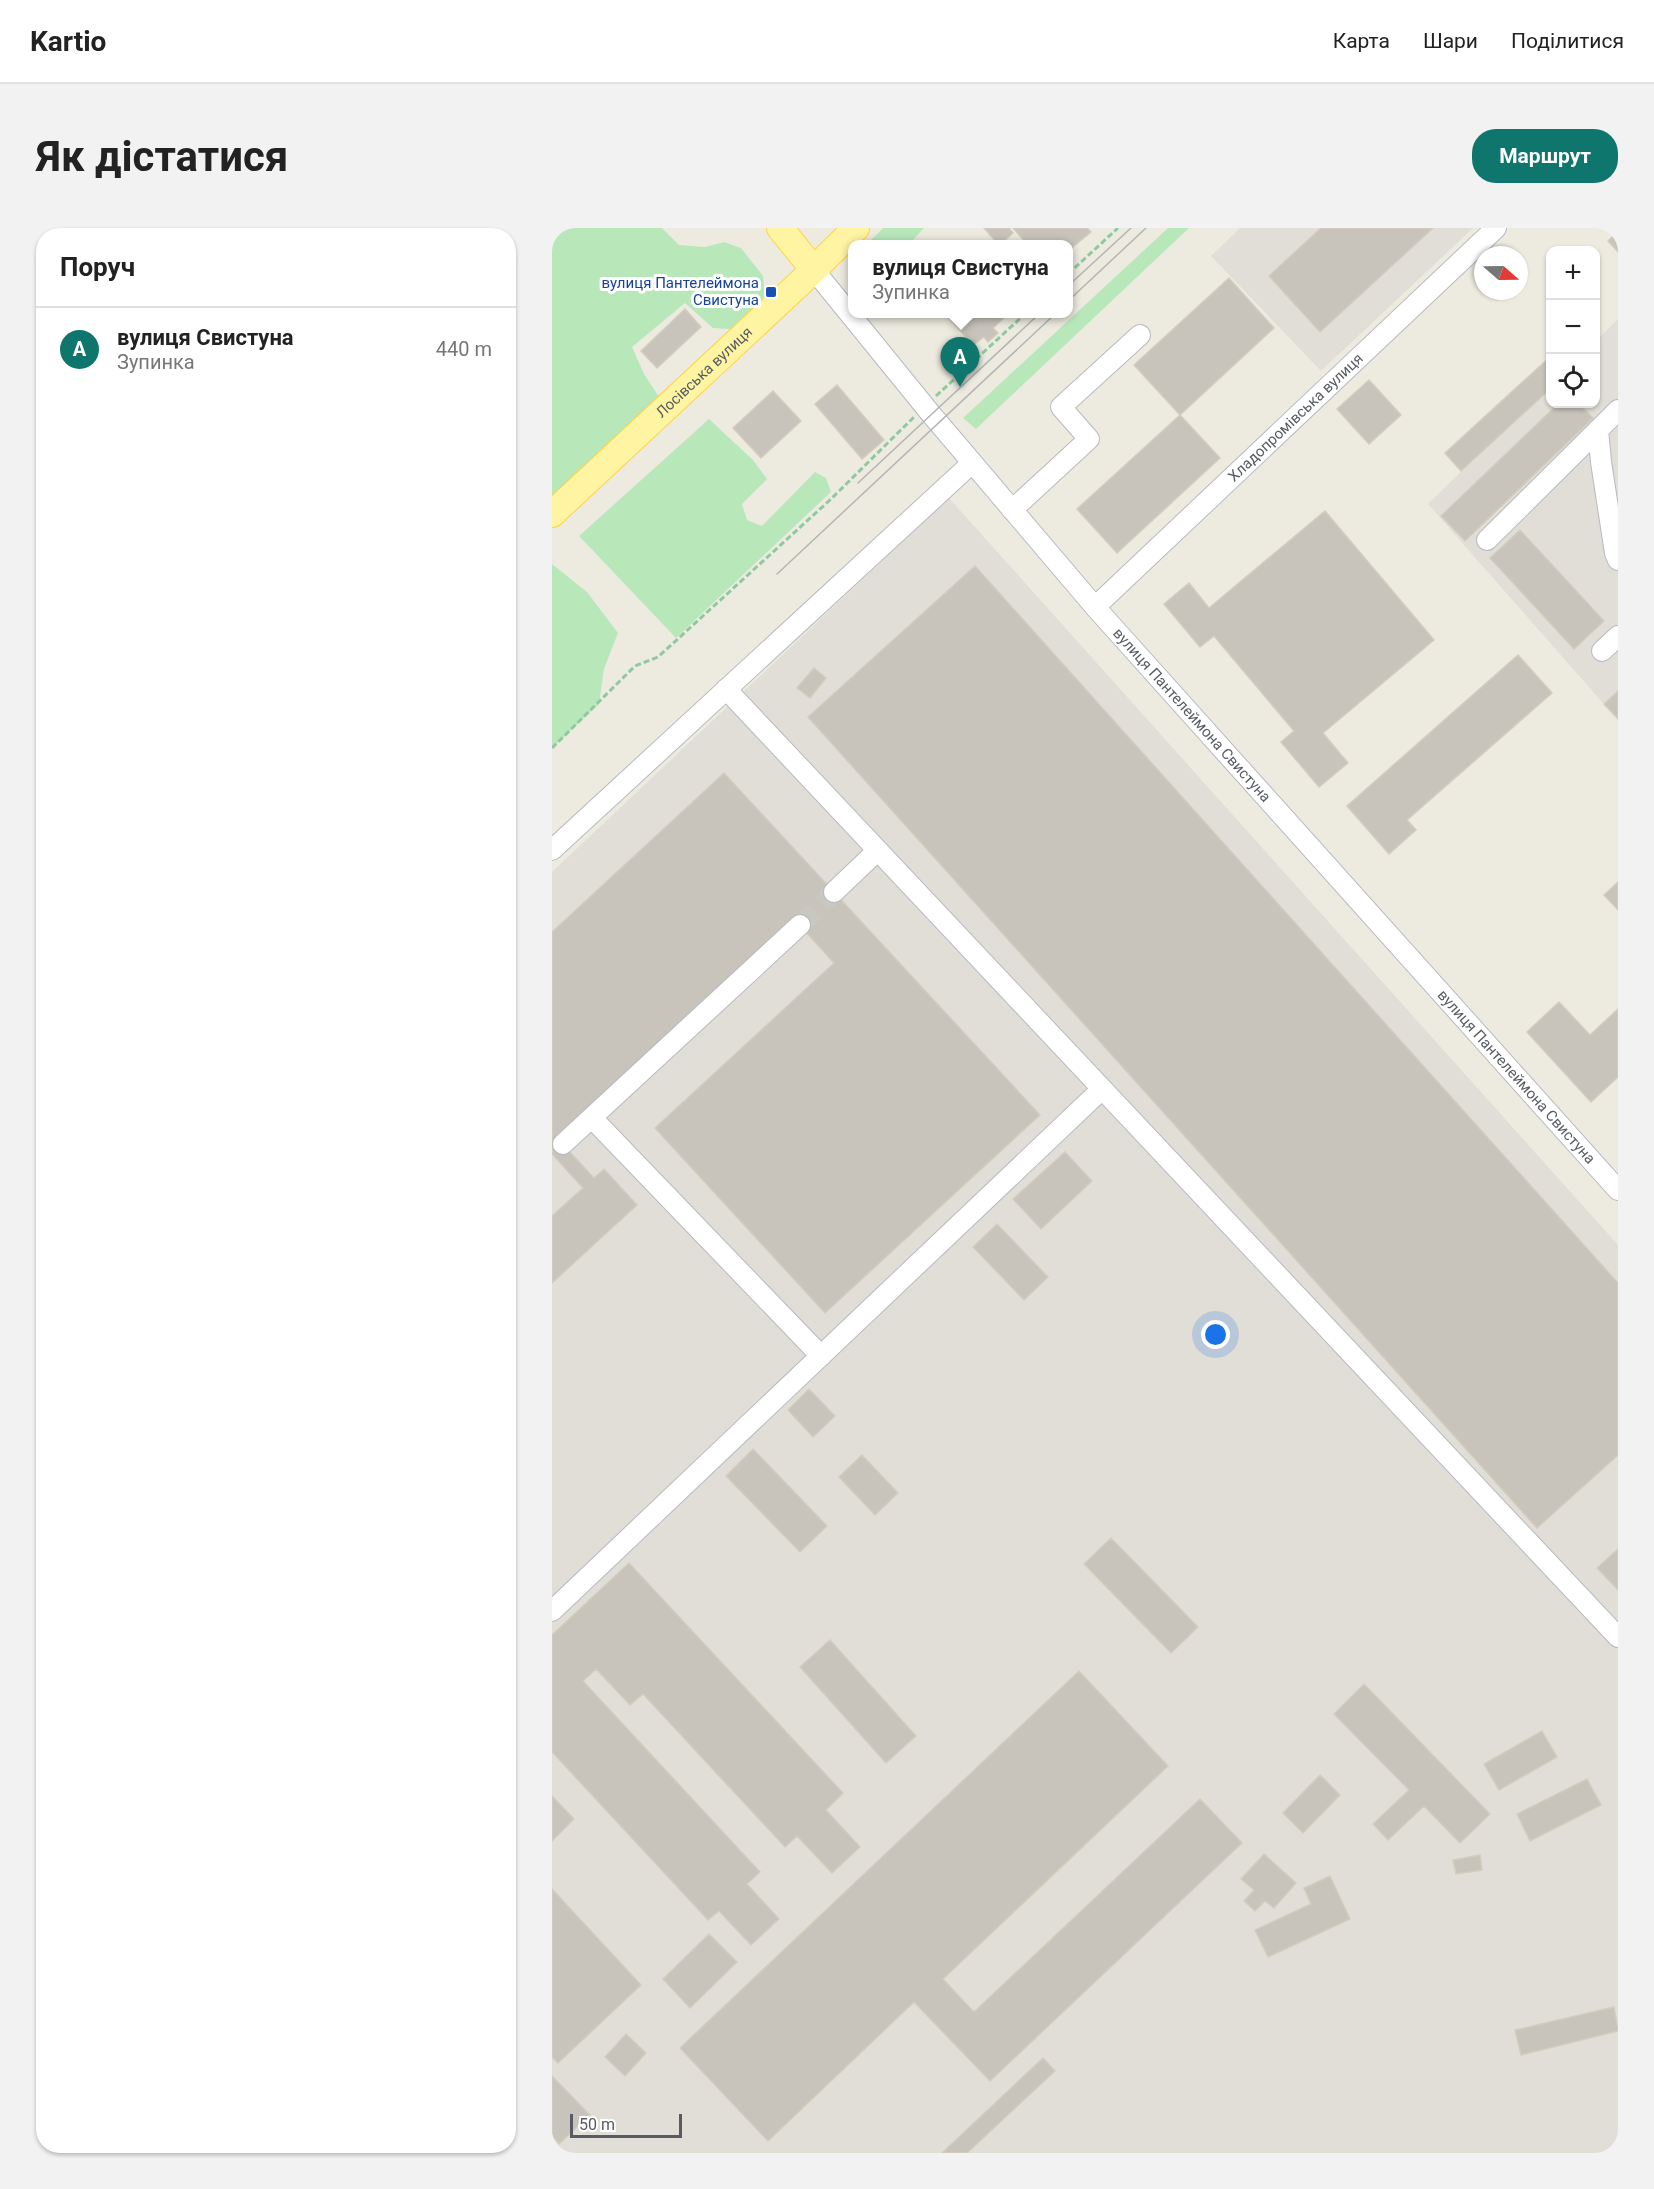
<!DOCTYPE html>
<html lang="uk">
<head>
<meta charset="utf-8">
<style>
	:root { --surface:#fff; --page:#f2f2f2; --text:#222; --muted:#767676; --line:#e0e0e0; --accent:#0f766e }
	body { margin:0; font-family:Roboto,sans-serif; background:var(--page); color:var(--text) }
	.controls { position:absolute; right:18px; top:18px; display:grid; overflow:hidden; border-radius:12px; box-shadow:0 2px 4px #0004 }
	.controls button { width:54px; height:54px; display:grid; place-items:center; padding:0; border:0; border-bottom:2px solid var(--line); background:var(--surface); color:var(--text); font:30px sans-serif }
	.compass { position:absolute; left:922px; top:18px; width:54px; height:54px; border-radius:50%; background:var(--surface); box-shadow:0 2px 4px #0004; rotate:110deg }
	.scale { position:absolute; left:18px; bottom:15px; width:112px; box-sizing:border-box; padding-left:6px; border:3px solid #585c62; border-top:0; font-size:16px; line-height:21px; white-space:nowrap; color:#585c62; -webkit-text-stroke:4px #fff; paint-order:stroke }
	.you { position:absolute; left:664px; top:1107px; width:21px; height:21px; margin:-15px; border:4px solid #fff; border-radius:50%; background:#1a73e8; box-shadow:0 0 0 9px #1a73e833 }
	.badge { display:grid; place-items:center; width:39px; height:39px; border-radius:50%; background:var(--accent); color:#fff; font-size:20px; font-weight:700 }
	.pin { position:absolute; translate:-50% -50px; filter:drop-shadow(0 2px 3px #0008) }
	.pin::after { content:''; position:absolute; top:32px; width:21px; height:18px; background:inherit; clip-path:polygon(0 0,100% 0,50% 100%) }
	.popup { position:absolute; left:296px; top:12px; width:225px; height:78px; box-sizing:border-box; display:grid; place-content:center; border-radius:12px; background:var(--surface); filter:drop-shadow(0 2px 4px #0005); font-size:20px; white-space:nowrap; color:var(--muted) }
	.popup b { font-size:22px; color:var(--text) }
	.popup::after { content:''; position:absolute; left:50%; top:100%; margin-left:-12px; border:12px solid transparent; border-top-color:var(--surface) }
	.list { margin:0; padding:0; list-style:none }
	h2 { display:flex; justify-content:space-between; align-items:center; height:78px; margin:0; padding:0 24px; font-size:26px }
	h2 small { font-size:20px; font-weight:400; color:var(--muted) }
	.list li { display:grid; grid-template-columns:39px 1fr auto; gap:18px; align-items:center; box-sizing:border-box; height:84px; padding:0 24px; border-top:2px solid var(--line) }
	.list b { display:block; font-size:22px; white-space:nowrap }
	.list p { margin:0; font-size:20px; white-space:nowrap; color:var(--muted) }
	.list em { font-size:20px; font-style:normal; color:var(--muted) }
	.icon { flex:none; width:33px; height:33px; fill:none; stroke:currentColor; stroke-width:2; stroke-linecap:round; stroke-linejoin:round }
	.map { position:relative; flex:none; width:1066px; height:1925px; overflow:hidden; border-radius:24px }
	header { display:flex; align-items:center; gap:36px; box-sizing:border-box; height:84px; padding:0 30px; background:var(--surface); border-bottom:2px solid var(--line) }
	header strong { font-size:28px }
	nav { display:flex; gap:33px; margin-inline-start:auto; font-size:21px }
	.intro { display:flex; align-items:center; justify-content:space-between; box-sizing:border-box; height:144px; padding:0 36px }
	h1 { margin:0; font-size:42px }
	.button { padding:15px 27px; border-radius:24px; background:var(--accent); color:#fff; font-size:21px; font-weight:700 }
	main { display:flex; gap:36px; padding:0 36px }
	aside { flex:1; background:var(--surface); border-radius:24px; box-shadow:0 2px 4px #0004 }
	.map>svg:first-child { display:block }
</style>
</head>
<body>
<header>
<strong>Kartio</strong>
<nav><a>Карта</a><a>Шари</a><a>Поділитися</a></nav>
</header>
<div class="intro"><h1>Як дістатися</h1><a class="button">Маршрут</a></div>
<main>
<aside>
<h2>Поруч<small></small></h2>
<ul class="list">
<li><span class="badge">A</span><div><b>вулиця Свистуна</b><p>Зупинка</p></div><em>440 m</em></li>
</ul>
</aside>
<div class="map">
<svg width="1066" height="1925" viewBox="0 0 1066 1925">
	<rect width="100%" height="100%" fill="#edebdf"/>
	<!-- industrial -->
	<path fill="#e0ded7" d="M688,0H921L769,143L659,28Z
		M1066,91V492L876,276L998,157L999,176H1044V113Z
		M397,270L1066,1017V1925H0V644Z"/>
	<!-- green -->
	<path fill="#b8e8ba" d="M0,0H110L127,17L153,19L172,14L189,20L211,48L213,68L179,101L161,100L133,75L80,119L92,146L107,169L0,269Z
		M331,0H372L357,16H315Z
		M616,0H637L424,201L411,190Z
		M157,191L201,232L215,251L190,276L195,292L210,298L263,244L274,250L279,264L124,410L27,308Z
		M0,336L35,364L66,405L52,441L47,476L0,520Z"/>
	<!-- building -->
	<path fill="#c8c4bc" stroke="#d2cdbd" stroke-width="1.5" d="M432,0H457L461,5L449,16H446Z
		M461,0H535L539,4L516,23V16H475Z
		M769,0H881L768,104L717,48Z
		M1066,3V24L1056,13Z
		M677,50L722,100L628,187L582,137Z
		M133,81L149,99L105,140L89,123Z
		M393,86H456L441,100L446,105L436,114L432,109L421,117Z
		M999,128V160L909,243L893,225Z
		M817,152L849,187L817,216L785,181Z
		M285,157L332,212L310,231L263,176Z
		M221,163L249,193L209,230L181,200Z
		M1006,176H1027L1041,190L913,313L889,288Z
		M628,187L668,230L565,325L525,281Z
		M773,283L882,412L771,505L796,535L767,559L729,514L742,503L662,408L648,419L612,376L637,355L657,380Z
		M968,302L1052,393L1022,421L938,330Z
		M423,338L1066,1055V1227L985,1300L256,489Z
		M966,427L1000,465L855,592L864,602L837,626L795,578Z
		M262,440L274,450L258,470L245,460Z
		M1066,463V491L1052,476Z
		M172,545L488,887L273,1085L103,900L282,735L242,691L5,910L42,950L52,941L85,977L0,1055V988L31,960L0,926V704Z
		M1066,654V682L1052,667Z
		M1007,774L1038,807L1066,781V849L1039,874L975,804Z
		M513,924L540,953L489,1001L461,971Z
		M445,996L496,1049L472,1072L421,1019Z
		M257,1161L283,1188L261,1209L236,1182Z
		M201,1221L275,1298L248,1324L174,1248Z
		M310,1227L346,1265L323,1287L287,1249Z
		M559,1310L646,1399L619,1425L532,1336Z
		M1066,1321V1362L1045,1340Z
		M77,1335L291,1565L274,1582L308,1619L280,1645L245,1608L233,1619L91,1466L78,1477L44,1441L31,1453L208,1644L195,1656L227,1691L199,1717L167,1683L156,1692L0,1524V1407Z
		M278,1412L364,1508L334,1535L248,1439Z
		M527,1443L616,1538L391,1751L422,1784L648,1571L690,1615L438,1853L362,1774L216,1913L128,1820Z
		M812,1456L938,1586L908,1615L872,1578L836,1612L821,1596L857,1562L782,1486Z
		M990,1503L1005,1529L947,1562L932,1536Z
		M768,1547L788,1567L751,1605L731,1585Z
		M1035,1551L1049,1577L978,1613L965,1586Z
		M0,1568L22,1591L0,1613Z
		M712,1626L744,1655L722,1680L713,1673L703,1683L692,1673L702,1662L689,1651Z
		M928,1627L930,1642L904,1646L901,1632Z
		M778,1648L798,1691L716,1729L703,1702L759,1676L752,1660Z
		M0,1661L89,1757L6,1835L0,1829Z
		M157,1706L185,1734L138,1780L111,1751Z
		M1062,1779L1066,1803L969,1827L963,1802Z
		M74,1806L94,1825L73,1848L53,1829Z
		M491,1830L503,1843L415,1925H390Z
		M0,1848L38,1887L7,1916L0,1908Z"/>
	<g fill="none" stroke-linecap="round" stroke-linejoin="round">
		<!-- minor-tunnel -->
		<path stroke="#c8c7c0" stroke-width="20" stroke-dasharray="20 10" stroke-linecap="butt" d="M248,697L282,664"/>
		<defs>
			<g id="minor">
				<path id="s1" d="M262,42L379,186L543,379L1066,962"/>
				<path d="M1066,182L1046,202L1049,234L1063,325L1066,332"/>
				<path d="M460,282L537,211L509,179L588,107"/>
				<path d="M935,312L1046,202"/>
				<path id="s2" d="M543,379L944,0"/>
				<path d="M1050,423L1066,408"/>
				<path d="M174,461L1066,1409"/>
				<path d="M0,622L420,235"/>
				<path d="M282,664L324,624"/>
				<path d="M40,890L269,1128"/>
				<path d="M11,916L248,697"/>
				<path d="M0,1383L550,861"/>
			</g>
			<g id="major">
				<path d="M228,0L262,42"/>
				<path id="s3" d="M0,286L249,54L304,0"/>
			</g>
		</defs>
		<!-- minor casing -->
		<use href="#minor" stroke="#b7bac0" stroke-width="22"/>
		<!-- major casing -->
		<use href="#major" stroke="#ffd346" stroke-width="28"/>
		<!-- path -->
		<path stroke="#8fc8a1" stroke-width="3" stroke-dasharray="6 3" stroke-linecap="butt" d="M516,46L566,0
			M384,168L473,86
			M0,520L83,438L106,429L279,271L362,189"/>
		<!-- minor -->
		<use href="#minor" stroke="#fff" stroke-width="20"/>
		<!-- major -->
		<use href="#major" stroke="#fff4a2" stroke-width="26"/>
		<!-- tram -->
		<path stroke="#b4b5b5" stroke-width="1.5" d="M516,58L579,0
			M516,73L594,0
			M306,255L487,86
			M225,346L503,86"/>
	</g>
	<!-- markers -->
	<rect fill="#1a4fb4" stroke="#fff" stroke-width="2" x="213" y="58" width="12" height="12" rx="3"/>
	<g text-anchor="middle" stroke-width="6" stroke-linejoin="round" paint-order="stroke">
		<!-- transit labels -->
		<g font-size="15" fill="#164399" stroke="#fff" text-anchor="end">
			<text x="207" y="60">вулиця Пантелеймона<tspan x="207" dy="17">Свистуна</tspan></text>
		</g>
		<!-- street labels -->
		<g font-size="15" fill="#585c62" stroke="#fff">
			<text dy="5" stroke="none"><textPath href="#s3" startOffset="208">Лосівська вулиця</textPath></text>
			<text dy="5" stroke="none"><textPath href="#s2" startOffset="276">Хладопромівська вулиця</textPath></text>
			<text dy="5" stroke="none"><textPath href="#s1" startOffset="584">вулиця Пантелеймона Свистуна</textPath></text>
			<text dy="5" stroke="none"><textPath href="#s1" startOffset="1070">вулиця Пантелеймона Свистуна</textPath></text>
		</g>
	</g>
</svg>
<div class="controls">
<button>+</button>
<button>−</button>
<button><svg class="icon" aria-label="locate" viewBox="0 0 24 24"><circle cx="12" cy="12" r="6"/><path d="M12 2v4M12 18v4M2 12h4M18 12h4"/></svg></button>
</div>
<svg class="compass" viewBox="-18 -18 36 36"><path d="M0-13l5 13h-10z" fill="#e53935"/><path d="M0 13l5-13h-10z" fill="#767676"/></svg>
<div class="scale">50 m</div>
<div class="you"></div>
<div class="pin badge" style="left:408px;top:159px">A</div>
<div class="popup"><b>вулиця Свистуна</b>Зупинка</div>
</div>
</main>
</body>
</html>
